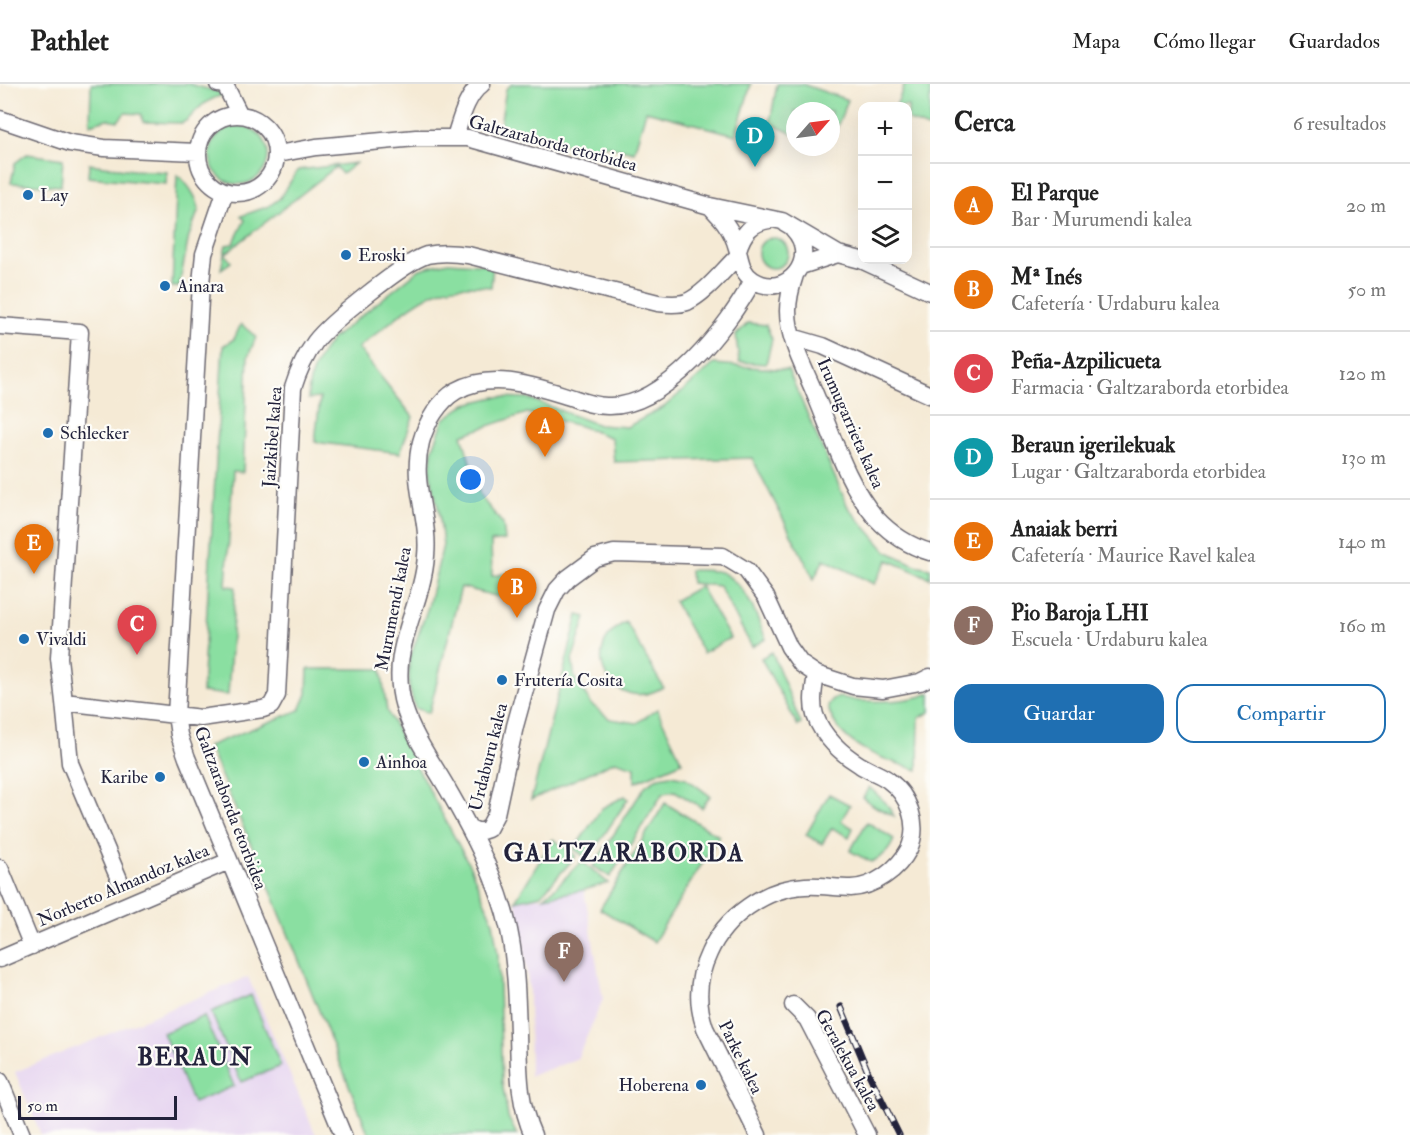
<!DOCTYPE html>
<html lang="es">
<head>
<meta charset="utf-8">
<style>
	:root { --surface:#fff; --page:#f6f6f6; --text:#222; --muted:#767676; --line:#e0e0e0; --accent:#1f6fb2 }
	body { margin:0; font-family:"IM FELL Double Pica",serif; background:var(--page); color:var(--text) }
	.controls { position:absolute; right:18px; top:18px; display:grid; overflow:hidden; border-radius:12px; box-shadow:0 6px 24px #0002 }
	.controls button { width:54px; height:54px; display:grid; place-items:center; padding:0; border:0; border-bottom:2px solid var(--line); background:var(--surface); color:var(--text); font:30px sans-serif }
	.compass { position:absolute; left:786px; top:18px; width:54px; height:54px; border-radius:50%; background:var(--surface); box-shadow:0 6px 24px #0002; rotate:62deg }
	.scale { position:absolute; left:18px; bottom:15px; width:159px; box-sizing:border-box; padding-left:6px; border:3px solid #22223b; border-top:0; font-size:16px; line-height:21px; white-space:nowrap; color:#22223b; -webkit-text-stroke:4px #fdfcf7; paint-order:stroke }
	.you { position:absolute; left:471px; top:396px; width:21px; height:21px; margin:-15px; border:4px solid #fff; border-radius:50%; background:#1a73e8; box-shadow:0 0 0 9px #1a73e833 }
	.badge { display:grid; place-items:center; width:39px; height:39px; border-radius:50%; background:var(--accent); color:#fff; font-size:20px; font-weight:700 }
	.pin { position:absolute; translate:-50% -50px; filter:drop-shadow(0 2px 3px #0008) }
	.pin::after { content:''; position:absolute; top:32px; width:21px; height:18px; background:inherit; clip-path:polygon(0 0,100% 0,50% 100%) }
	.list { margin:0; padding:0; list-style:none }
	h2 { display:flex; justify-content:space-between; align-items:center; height:78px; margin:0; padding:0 24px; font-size:26px }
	h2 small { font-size:20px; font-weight:400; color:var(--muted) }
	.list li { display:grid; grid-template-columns:39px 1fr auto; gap:18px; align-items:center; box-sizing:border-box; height:84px; padding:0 24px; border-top:2px solid var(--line) }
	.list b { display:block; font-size:22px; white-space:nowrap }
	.list p { margin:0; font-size:20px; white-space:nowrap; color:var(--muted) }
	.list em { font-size:20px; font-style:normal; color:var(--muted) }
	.actions { display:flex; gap:12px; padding:18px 24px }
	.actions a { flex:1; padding:14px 0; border:2px solid var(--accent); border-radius:18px; text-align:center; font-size:21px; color:var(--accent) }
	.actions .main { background:var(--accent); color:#fff }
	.icon { flex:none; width:33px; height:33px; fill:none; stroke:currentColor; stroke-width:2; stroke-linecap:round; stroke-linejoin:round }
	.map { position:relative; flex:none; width:930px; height:1051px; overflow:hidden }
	header { display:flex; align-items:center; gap:36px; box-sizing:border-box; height:84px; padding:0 30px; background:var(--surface); border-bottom:2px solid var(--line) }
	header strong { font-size:28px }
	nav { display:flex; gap:33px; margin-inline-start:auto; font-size:21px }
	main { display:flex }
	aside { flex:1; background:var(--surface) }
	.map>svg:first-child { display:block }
</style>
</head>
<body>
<header>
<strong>Pathlet</strong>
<nav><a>Mapa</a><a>Cómo llegar</a><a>Guardados</a></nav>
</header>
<main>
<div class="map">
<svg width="930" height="1051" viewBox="0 0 930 1051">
	<rect width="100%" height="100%" fill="#fdfcf7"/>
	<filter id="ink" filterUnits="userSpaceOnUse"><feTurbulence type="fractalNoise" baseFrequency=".0167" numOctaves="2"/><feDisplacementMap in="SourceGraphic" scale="12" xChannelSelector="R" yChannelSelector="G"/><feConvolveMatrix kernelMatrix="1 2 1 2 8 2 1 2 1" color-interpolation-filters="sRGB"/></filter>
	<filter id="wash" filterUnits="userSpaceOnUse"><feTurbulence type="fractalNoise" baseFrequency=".008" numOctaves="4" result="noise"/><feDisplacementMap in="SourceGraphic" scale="24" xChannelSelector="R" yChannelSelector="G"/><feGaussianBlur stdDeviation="1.35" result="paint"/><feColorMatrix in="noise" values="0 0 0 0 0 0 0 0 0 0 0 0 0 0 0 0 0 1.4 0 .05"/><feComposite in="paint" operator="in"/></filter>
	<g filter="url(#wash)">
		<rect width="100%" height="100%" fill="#f5ead5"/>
		<!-- built -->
		<path fill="#e5d3f0" d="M584,806L603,915L577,975L530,992L529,905L522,847L515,817Z
			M248,893L316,1051H41L15,988Z"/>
		<!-- green -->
		<path fill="#8adfa1" stroke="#56806e" stroke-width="1.5" d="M91,0H189L226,10C215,13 204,18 196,27C191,32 188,37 182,39L143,38L141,30L125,29L118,37L107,35L90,40Z
			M512,0H751L736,51L646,27L634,68L604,61L601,70L500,42L506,5Z
			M777,0H802L848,16L831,57V27H795V51L770,39Z
			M905,0H930V45L908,36V22H896Z
			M210 71a29 29 0 1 1 58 0a29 29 0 1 1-58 0Z
			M27,70L63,75L61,102L11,99L15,79Z
			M356,79L342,90L336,83L225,170L231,178L221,185L226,161L233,160L245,136L241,132L269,122L280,114L298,86Z
			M89,80L133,86L167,88L166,100L88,93Z
			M177,91C187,98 197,113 199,125L189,152L179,203H172Z
			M758 169a15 15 0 1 1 30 0a15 15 0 1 1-30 0Z
			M448,178L493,181L491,203C475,202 459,201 444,205C417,213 381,247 358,264L413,333L400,369L315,358L320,314L308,315C308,291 317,274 332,255L420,185Z
			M748,239L766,241L772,255L766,280L739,278L736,251Z
			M241,240L256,253L248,273L243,388L233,387L226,502L235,503L228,611L202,608L223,262L234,255Z
			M714,280L788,286L848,423L886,467L915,481L930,484V494L888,476L874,500L824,475L814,495L752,374L614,378L612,354L580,342L527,329L462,351L480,412L503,440L505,456L491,458L492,492L509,489L507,515L461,503L429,629L415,624L409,603V577L428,523L443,461L439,428L430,389L432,367L444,335L466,320L495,313L527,314L599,341L627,343L664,323Z
			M690,486C700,487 715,485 723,489C748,503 756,531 766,555L752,563L719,502L691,499Z
			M700,502L730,554L703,569L674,517Z
			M578,531L586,533L572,576L575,594L591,620L610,635L637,639L657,625L682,678L635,698V683L615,677L531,716Z
			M626,538L663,603C614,633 574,565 626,538Z
			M772,568L801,640L798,642L761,574Z
			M308,585H381L387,627L470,782L493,838L498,871L502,998L508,1033L517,1051H369L266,795L208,662L300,626L307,610Z
			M930,609V628L919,634L918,686C884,676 838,662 828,623L832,615C842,611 849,616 860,617C882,618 909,618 930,609Z
			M671,691L686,694L710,712L702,724L675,707L663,709L610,793L593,782L646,701L659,693Z
			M869,703L886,719L894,732L876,723L863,714Z
			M829,710L850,721L841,737L853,744L849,753L832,744L822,760L806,751Z
			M625,712L628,715L588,775L574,765L602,724Z
			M665,719L719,752L654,858L600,825Z
			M867,738L894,755C890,767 882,773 871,778L850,767Z
			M553,755L576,772L541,811L515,817Z
			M582,777L608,799L584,806L544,813L556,803Z
			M251,911L281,982L241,998L211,928Z
			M204,932L234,1002L193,1019L163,949Z"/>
	</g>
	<g filter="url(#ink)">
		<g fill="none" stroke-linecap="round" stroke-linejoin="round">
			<defs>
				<path id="minor" d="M218,0L225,1L240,31
					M198 70a39 39 0 1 1 78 0a39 39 0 1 1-78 0Z
					M0,35L70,59L104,64L197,68
					M455,53C461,35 466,12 482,0
					M277,70L316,63L416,54H468L710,122L782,137L838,170L861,176L930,208
					M225,108L204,170L201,199L176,631L179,651L187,674L343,1051
					M710,122C715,128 721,133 725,139C730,146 735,156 737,164C741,177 741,188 753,196C786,217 821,174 793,145
					M738,166C743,149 751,139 769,136
					M801,182L838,170
					M795,191C791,203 788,215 788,227C788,256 805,285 815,310C833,352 846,399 876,434C891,450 909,462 930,468
					M0,242L80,248L59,574L64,618L201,634L263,625L271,622L277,611L293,304C298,288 305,272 315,258C329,239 406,177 427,171C441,168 454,169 468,171L658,219C667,220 679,221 687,218C707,208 723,186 739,171
					M792,253L823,262L930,311
					M64,618L70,679L119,795
					M470,744L479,748L488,745L496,730L515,642L547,526L557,506L568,494L595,474L614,469L723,472L746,486L766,513L789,563L801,580L816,590L853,602L883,605L920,598L930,593
					M0,784L32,862
					M0,875L229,777
					M793,921L807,935L867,1051
					M0,997L22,1051
					M533,1051C518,1018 519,985 518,949C517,916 516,879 509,846C498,796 473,749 447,704C432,678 413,652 404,623C387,565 422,526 426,472C430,432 410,400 421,358C426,339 439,317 456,307C493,286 537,303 573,314C584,318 595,322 607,322C664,325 729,242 753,196
					M758,1051L705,944C696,918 697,894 709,869C725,833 765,804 805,802C821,801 835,804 851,804C874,803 898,786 909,765C920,741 909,711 888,696C880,690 869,687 860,681C842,670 822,652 815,631C811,618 814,604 816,590"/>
			</defs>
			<!-- minor casing -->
			<use href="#minor" stroke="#6c6871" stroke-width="19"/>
			<!-- minor -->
			<use href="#minor" stroke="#fff" stroke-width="16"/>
			<defs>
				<path id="rail" d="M841,923L868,988L899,1051"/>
			</defs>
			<!-- rail casing -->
			<use href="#rail" stroke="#22223b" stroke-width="7"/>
			<!-- rail -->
			<use href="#rail" stroke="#fdfcf7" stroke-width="4.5" stroke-dasharray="14" stroke-linecap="butt"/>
		</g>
	</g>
	<!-- markers -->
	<g fill="#1f6fb2" stroke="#fdfcf7" stroke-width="2">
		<circle cx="28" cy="111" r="6"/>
		<circle cx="346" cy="171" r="6"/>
		<circle cx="165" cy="202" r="6"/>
		<circle cx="48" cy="349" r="6"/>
		<circle cx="24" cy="555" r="6"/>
		<circle cx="502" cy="596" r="6"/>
		<circle cx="364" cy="678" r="6"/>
		<circle cx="160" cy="693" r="6"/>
		<circle cx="701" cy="1001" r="6"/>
	</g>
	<g text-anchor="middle" stroke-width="4.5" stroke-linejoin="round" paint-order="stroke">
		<!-- street labels -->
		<g font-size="18" fill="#22223b" stroke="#fdfcf7">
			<text transform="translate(553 59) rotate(15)" y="6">Galtzaraborda etorbidea</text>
			<text transform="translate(851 339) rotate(66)" y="6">Irumugarrieta kalea</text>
			<text transform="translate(272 353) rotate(-86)" y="6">Jaizkibel kalea</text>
			<text transform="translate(393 525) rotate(-79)" y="6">Murumendi kalea</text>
			<text transform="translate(488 673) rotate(-76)" y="6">Urdaburu kalea</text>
			<text transform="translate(231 724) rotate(69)" y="6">Galtzaraborda etorbidea</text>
			<text transform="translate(123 801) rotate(-23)" y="6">Norberto Almandoz kalea</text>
			<text transform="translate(741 973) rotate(64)" y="6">Parke kalea</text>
			<text transform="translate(848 976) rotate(61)" y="6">Geralekua kalea</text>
		</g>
		<!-- poi labels -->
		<g font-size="18" fill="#22223b" stroke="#fdfcf7" text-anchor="start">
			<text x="40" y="117">Lay</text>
			<text x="358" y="177">Eroski</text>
			<text x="177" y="208">Ainara</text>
			<text x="60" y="355">Schlecker</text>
			<text x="36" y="561">Vivaldi</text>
			<text x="514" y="602">Frutería Cosita</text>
			<text x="376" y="684">Ainhoa</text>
			<text x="148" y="699" text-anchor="end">Karibe</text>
			<text x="689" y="1007" text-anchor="end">Hoberena</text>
		</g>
		<!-- district labels -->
		<g font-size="24" font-weight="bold" letter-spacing="1.5" fill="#22223b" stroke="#fdfcf7">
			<text x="624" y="777">GALTZARABORDA</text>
			<text x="195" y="981">BERAUN</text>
		</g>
	</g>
</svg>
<div class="controls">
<button>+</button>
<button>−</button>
<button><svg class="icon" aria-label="layers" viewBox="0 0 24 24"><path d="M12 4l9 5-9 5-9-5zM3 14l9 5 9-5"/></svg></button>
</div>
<svg class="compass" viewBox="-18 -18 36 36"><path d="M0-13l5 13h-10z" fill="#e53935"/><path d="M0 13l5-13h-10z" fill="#767676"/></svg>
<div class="scale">50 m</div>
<div class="you"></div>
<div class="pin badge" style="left:545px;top:373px;background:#e8710a">A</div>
<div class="pin badge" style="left:517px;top:534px;background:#e8710a">B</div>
<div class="pin badge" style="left:137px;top:571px;background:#e0444e">C</div>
<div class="pin badge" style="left:755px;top:83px;background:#0f9aa8">D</div>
<div class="pin badge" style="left:34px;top:490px;background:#e8710a">E</div>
<div class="pin badge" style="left:564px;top:898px;background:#8d6e63">F</div>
</div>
<aside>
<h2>Cerca<small>6 resultados</small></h2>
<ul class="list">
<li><span class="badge" style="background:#e8710a">A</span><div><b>El Parque</b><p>Bar · Murumendi kalea</p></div><em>20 m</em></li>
<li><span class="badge" style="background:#e8710a">B</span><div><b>Mª Inés</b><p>Cafetería · Urdaburu kalea</p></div><em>50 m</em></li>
<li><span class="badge" style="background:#e0444e">C</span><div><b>Peña-Azpilicueta</b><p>Farmacia · Galtzaraborda etorbidea</p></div><em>120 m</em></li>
<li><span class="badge" style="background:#0f9aa8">D</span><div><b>Beraun igerilekuak</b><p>Lugar · Galtzaraborda etorbidea</p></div><em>130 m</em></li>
<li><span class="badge" style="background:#e8710a">E</span><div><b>Anaiak berri</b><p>Cafetería · Maurice Ravel kalea</p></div><em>140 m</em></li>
<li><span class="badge" style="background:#8d6e63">F</span><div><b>Pio Baroja LHI</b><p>Escuela · Urdaburu kalea</p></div><em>160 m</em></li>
</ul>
<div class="actions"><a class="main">Guardar</a><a>Compartir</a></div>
</aside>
</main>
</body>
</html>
